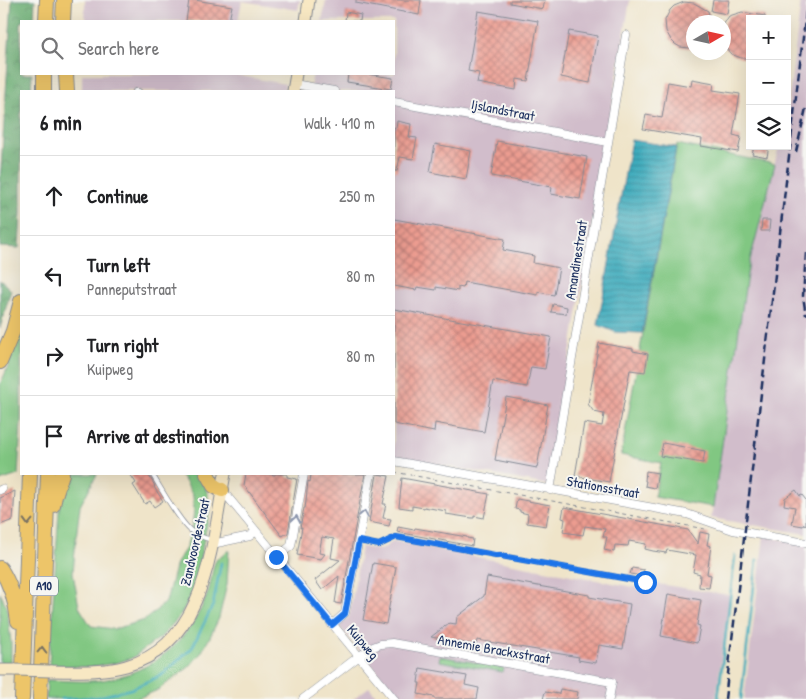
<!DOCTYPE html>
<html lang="en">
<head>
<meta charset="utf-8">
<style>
	:root { --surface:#fff; --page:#f2f2f2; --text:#202124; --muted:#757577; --line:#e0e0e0 }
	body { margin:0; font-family:"Patrick Hand",sans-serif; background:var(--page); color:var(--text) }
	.controls { position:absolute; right:15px; top:15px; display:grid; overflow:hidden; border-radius:0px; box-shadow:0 5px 20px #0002 }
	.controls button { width:45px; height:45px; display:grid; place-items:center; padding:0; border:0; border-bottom:1px solid var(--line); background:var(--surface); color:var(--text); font:25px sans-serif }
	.compass { position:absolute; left:686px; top:15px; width:45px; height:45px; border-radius:50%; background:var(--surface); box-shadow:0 5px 20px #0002; rotate:81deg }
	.stop { position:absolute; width:15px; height:15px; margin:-11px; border:4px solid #1a73e8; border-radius:50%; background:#fff }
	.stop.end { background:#1a73e8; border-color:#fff; box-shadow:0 1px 5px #0008 }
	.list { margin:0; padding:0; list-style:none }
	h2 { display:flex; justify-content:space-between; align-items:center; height:65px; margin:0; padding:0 20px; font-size:21px }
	h2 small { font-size:16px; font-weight:400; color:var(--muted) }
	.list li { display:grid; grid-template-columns:32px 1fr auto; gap:15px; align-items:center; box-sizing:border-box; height:80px; padding:0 20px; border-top:1px solid var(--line) }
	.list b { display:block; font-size:19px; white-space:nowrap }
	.list p { margin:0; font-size:16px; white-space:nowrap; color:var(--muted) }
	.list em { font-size:16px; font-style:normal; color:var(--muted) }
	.icon { flex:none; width:28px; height:28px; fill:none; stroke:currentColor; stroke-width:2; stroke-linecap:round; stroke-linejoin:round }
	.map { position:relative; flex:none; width:806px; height:699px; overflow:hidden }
	.search { position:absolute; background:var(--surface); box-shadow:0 5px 20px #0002; left:20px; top:20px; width:375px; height:55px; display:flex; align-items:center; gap:12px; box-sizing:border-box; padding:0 18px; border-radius:0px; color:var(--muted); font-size:19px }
	.panel { position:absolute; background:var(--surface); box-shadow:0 5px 20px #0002; left:20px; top:90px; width:375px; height:385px; border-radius:0px }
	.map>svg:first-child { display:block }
</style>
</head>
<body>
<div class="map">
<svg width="806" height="699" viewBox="0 0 806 699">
	<defs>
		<pattern id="forest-crowns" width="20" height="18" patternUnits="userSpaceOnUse" patternTransform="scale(1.25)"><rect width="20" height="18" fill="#68ac70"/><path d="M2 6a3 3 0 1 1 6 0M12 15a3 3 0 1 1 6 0" fill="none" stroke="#558c5f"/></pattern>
		<pattern id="water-rules" width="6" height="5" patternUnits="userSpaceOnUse" patternTransform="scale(1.25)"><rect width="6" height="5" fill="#3eabbc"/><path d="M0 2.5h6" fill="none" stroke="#338c9c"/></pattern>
		<pattern id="building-cross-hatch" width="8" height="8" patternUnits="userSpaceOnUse" patternTransform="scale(1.25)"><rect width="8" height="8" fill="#ec9c90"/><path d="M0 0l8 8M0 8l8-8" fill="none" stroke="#be8079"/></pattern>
	</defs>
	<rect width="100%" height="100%" fill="#f6f6f2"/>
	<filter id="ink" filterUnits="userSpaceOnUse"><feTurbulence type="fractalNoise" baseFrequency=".02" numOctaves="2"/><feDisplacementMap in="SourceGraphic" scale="10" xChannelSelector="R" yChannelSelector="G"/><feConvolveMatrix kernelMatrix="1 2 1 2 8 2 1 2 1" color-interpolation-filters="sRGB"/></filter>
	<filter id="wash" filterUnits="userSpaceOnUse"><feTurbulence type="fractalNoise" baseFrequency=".0096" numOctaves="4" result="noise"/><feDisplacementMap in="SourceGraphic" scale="20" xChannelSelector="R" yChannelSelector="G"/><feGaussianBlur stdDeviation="1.12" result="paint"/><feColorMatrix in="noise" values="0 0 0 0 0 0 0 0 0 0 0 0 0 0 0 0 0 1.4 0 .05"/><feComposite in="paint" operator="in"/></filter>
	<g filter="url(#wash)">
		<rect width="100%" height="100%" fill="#efe4c9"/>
		<!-- industrial -->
		<path fill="#d1bdcb" d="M85,0H300L298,10L242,1L238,21H85Z
			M326,0H630L548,485L394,456V91H309L313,74H394V21H322Z
			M801,0H806V534L711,518L748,268L779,146H787V114Z
			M82,74H230L285,84L284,91H82Z
			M764,536L806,544V699H744Z
			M394,541L649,590L651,583L729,595L716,699H400L339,626L349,617L361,547L381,550Z
			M369,687L379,699H353Z"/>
		<!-- grass -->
		<path fill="#81c782" stroke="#4e7b70" d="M677,144L775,164L748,268L713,507L654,497L661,463L621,455Z
			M21,323V421L18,475L0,481V384C10,366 15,344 21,323Z
			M70,474H97L80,506L76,538L73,573L79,607L91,626L114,629L145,620L166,602L176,563L186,548L192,527L194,510L193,496L184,479L179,474H199L202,478L207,492L210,509L194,590L180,616L161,637L132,658L116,663L88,667L49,665L59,510L60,499Z
			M229,550L227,584L219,618L209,639L201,653L189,667L158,690L136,699H46L47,680C62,680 78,682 93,681C145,677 185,647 205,600C207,595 209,590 210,585C212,578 212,565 217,559C220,556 225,553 229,550Z
			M0,593L7,607L11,643V666H0Z
			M440,656L504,668L503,672L439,661Z"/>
		<!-- forest -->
		<path fill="url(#forest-crowns)" stroke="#426e67" d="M12,0H35L34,21H21V74H32L31,91H21V213L19,248L0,247V184Z
			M0,280L11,290L0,328Z"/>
		<!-- water -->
		<path fill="url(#water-rules)" stroke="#2c6d8d" d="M631,140L676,147L642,333L615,332L598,325Z"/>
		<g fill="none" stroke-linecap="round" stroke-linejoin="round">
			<!-- stream -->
			<path stroke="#3eabbc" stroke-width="2.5" d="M61,699L98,697L131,689L162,675L192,648L213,605L221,563
				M718,699L735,556
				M741,699L757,560"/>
		</g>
		<g id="blocks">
			<!-- building -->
			<path fill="url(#building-cross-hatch)" d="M189,0H195L232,6L229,21H186Z
				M356,0H421L419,15L356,3Z
				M510,0H545L543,9L510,3Z
				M713,0H729L727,14L711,11Z
				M684,2L694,3L708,11L711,22H694V47L690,48L680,47L675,44L671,40L666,31L665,20L670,10L674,6Z
				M478,11L538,21L528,81L517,79L516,90L477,83L479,73L468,71Z
				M346,12L361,15L360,21H345Z
				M742,12L765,16V19H750V57L746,58H741L731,54L724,46V24L725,22L729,16Z
				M569,31L598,36L590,83L561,77Z
				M348,74H367L393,78L391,89L347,82Z
				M692,79L714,83L713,90L740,94L733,135L741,137L738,152L701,146L702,139L643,129L646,115L662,118L668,82L691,86Z
				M397,121L411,124L409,137L417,138L413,159L400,157L397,171H394V127L396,128Z
				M497,141L587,157L580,199L551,194L552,187L491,176Z
				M435,144L471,151L466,179L430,172Z
				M754,146H769L767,157L752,154Z
				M394,219L505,239L503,250L534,256L533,263L559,268L554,295L538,292V295L464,282L463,288L458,287V291L436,287V290L417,287L416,290L394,286Z
				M762,220H770L769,231H761Z
				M553,304L567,307L566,314L551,312Z
				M394,309L551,337L545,369L531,367L527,387L493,381L484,432L435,423L434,432L394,424Z
				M599,343L633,349V351L648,354L645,372L630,370L609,482L575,476L584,423L602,426L604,414L594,412L588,404Z
				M506,397L548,405L537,468L495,460Z
				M663,443L705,451L703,463L660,456Z
				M646,471L658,473L655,488L645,486L646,481H645Z
				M130,474H148L155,486L154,487L163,501L154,507L150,501L145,504L133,485L136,483Z
				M246,474H267L275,475V474H287V477L297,479L288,533L282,536L244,485Z
				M311,474H365L341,604L335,603L339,576L322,590L315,580L340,560L331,558L334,539L322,537L319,553L325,554L321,559L297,555L302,527L300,528L304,508H305L306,501L308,481L310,482Z
				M377,474L389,476L383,504H386L383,518L391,519L389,526L369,522Z
				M402,478L489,494L484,518L474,516V518H472L446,514V511L424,507V508L412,506V509L399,507Z
				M796,490L800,496L802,495L806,500V525L804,524L803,526L792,524L795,507L784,505L785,498Z
				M15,491L13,520L0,525V498Z
				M517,499L550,505L546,526L527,523L528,514L520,512V510L515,509Z
				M564,507L688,530L698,544L700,532L709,534L707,545L711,546L707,574L711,575L709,588L699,587L700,574L693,572L696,555L667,550L666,553L653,551L645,549L646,544L629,541L628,546L615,545L614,552L604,550L607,537H603L605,529L585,526L583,535L563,532L565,519L562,518Z
				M398,527L414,530L415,528L467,537V538L473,539L472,546L397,532Z
				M373,563L396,567L386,624L363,620Z
				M632,568L644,570L642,576L630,574Z
				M487,577L589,595V597L630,604L623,649L599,645L596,663L578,660L579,657L477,640L476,645L431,637L449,623L456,624L457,617L484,596Z
				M668,594L701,600L697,625L700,626L697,643L661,636Z
				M420,668L467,676L465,685L479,688L477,699H434V697L418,694L420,683H418Z
				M560,689L578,692L577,699H543L545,692L559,694Z"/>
		</g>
	</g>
	<g filter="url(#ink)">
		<use href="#blocks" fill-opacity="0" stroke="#858a94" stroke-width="1"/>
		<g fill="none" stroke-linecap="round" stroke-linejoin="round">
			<defs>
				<path id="service" d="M135,91H139
					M152,474C162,490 177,518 190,530C197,536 204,538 212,540
					M359,541L379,545L396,537L645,582"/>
				<path id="minor" d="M294,84L334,91
					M394,102L608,142
					M394,461L687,514L733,530L806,543
					M0,490L2,489
					M222,490L256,531
					M550,490L626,35
					M212,544L250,536L256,531L394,699
					M277,557L291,546L304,474
					M332,625L345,613L371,474
					M303,699L358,657L373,647L381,644L392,643L612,682L609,699"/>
				<path id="secondary" d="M306,21L309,0
					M293,91L296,74
					M0,670H16
					M50,671C75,671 101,673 126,666C207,644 212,542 225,474"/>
				<path id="motorway" d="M46,21L47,0
					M63,21L64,0
					M66,74L67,91
					M44,91V74
					M0,362L13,331L21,301
					M207,474L214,486L222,490
					M53,505L55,496L62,474
					M0,568C11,585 16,602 18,621
					M22,699L30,474
					M40,699L48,474"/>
			</defs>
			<!-- service casing -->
			<use href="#service" stroke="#858a94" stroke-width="5.5"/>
			<!-- minor casing -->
			<use href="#minor" stroke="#858a94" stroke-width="9"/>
			<!-- secondary casing -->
			<use href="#secondary" stroke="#858a94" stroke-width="13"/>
			<!-- motorway casing -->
			<use href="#motorway" stroke="#858a94" stroke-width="16"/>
			<!-- path -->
			<path stroke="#858a94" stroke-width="1" stroke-dasharray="4 4" stroke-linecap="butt" d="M394,472L705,529"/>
			<!-- service -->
			<use href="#service" stroke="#fff" stroke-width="4"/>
			<!-- minor -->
			<use href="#minor" stroke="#fff" stroke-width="8"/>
			<!-- secondary -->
			<use href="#secondary" stroke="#f8e8c3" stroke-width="11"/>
			<!-- motorway -->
			<use href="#motorway" stroke="#edc569" stroke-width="14"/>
			<!-- rail -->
			<path stroke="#1b2f5e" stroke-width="2.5" stroke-dasharray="8 4" stroke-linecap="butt" d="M796,152L806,108
				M806,253L803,296L806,315
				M725,699L806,12"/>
			<defs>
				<path id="secondary-bridge" d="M16,670L50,671"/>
			</defs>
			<!-- secondary-bridge casing -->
			<use href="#secondary-bridge" stroke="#858a94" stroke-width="13" stroke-linecap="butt"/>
			<!-- secondary-bridge -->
			<use href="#secondary-bridge" stroke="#f8e8c3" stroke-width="11"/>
		</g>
		<!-- one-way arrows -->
		<defs><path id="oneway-chevron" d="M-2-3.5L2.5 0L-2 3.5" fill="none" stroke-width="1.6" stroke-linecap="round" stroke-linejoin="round" transform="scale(1.25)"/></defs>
		<g stroke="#8d97ae">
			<use href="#oneway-chevron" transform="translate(364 514) rotate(-79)"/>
			<use href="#oneway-chevron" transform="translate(296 519) rotate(-80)"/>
		</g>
		<g stroke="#797263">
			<use href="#oneway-chevron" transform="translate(28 522) rotate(92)"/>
			<use href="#oneway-chevron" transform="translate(42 650) rotate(-88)"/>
		</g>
	</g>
	<g fill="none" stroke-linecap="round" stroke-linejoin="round" filter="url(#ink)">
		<!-- route -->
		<path stroke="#1a73e8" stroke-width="6" d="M276,557L332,625L345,614L359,541L379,545L396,537L645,582"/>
	</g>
	<g text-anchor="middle" stroke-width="4" stroke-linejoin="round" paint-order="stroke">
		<!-- shield labels -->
		<rect fill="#f6f6f2" stroke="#5d6b8a" stroke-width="1" x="30" y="576.5" width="28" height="19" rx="4"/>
		<g font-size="12" font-weight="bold" fill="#1b2f5e">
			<text x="44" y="590">A10</text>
		</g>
		<!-- street labels -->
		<g font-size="14" fill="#1b2f5e" stroke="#f6f6f2">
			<text transform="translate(503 110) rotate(11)" y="5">Ijslandstraat</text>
			<text transform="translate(576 260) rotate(-81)" y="5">Amandinestraat</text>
			<text transform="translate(603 487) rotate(10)" y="5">Stationsstraat</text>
			<text transform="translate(195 542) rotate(-77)" y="5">Zandvoordestraat</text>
			<text transform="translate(363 642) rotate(50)" y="5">Kuipweg</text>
			<text transform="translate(494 649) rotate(10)" y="5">Annemie Brackxstraat</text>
		</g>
	</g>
</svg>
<div class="controls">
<button>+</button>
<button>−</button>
<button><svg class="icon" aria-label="layers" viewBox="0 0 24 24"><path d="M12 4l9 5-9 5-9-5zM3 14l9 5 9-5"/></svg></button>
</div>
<svg class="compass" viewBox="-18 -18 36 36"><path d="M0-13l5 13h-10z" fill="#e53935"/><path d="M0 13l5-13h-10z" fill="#757577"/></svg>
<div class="stop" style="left:645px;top:582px"></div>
<div class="stop end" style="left:276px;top:557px"></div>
<div class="search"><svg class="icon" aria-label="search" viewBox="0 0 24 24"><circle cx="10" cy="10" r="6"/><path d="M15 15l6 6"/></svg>Search here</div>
<section class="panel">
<h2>6 min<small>Walk · 410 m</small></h2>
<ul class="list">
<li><svg class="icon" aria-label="ahead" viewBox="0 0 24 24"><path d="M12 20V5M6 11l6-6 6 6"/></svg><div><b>Continue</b></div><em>250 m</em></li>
<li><svg class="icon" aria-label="left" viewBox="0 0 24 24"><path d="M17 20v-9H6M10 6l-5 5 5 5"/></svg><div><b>Turn left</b><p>Panneputstraat</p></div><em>80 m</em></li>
<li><svg class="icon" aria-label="right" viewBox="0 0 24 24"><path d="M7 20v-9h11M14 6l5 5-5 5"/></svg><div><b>Turn right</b><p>Kuipweg</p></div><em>80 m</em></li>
<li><svg class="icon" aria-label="arrive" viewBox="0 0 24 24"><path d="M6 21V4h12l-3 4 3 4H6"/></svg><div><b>Arrive at destination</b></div></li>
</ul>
</section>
</div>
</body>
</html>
